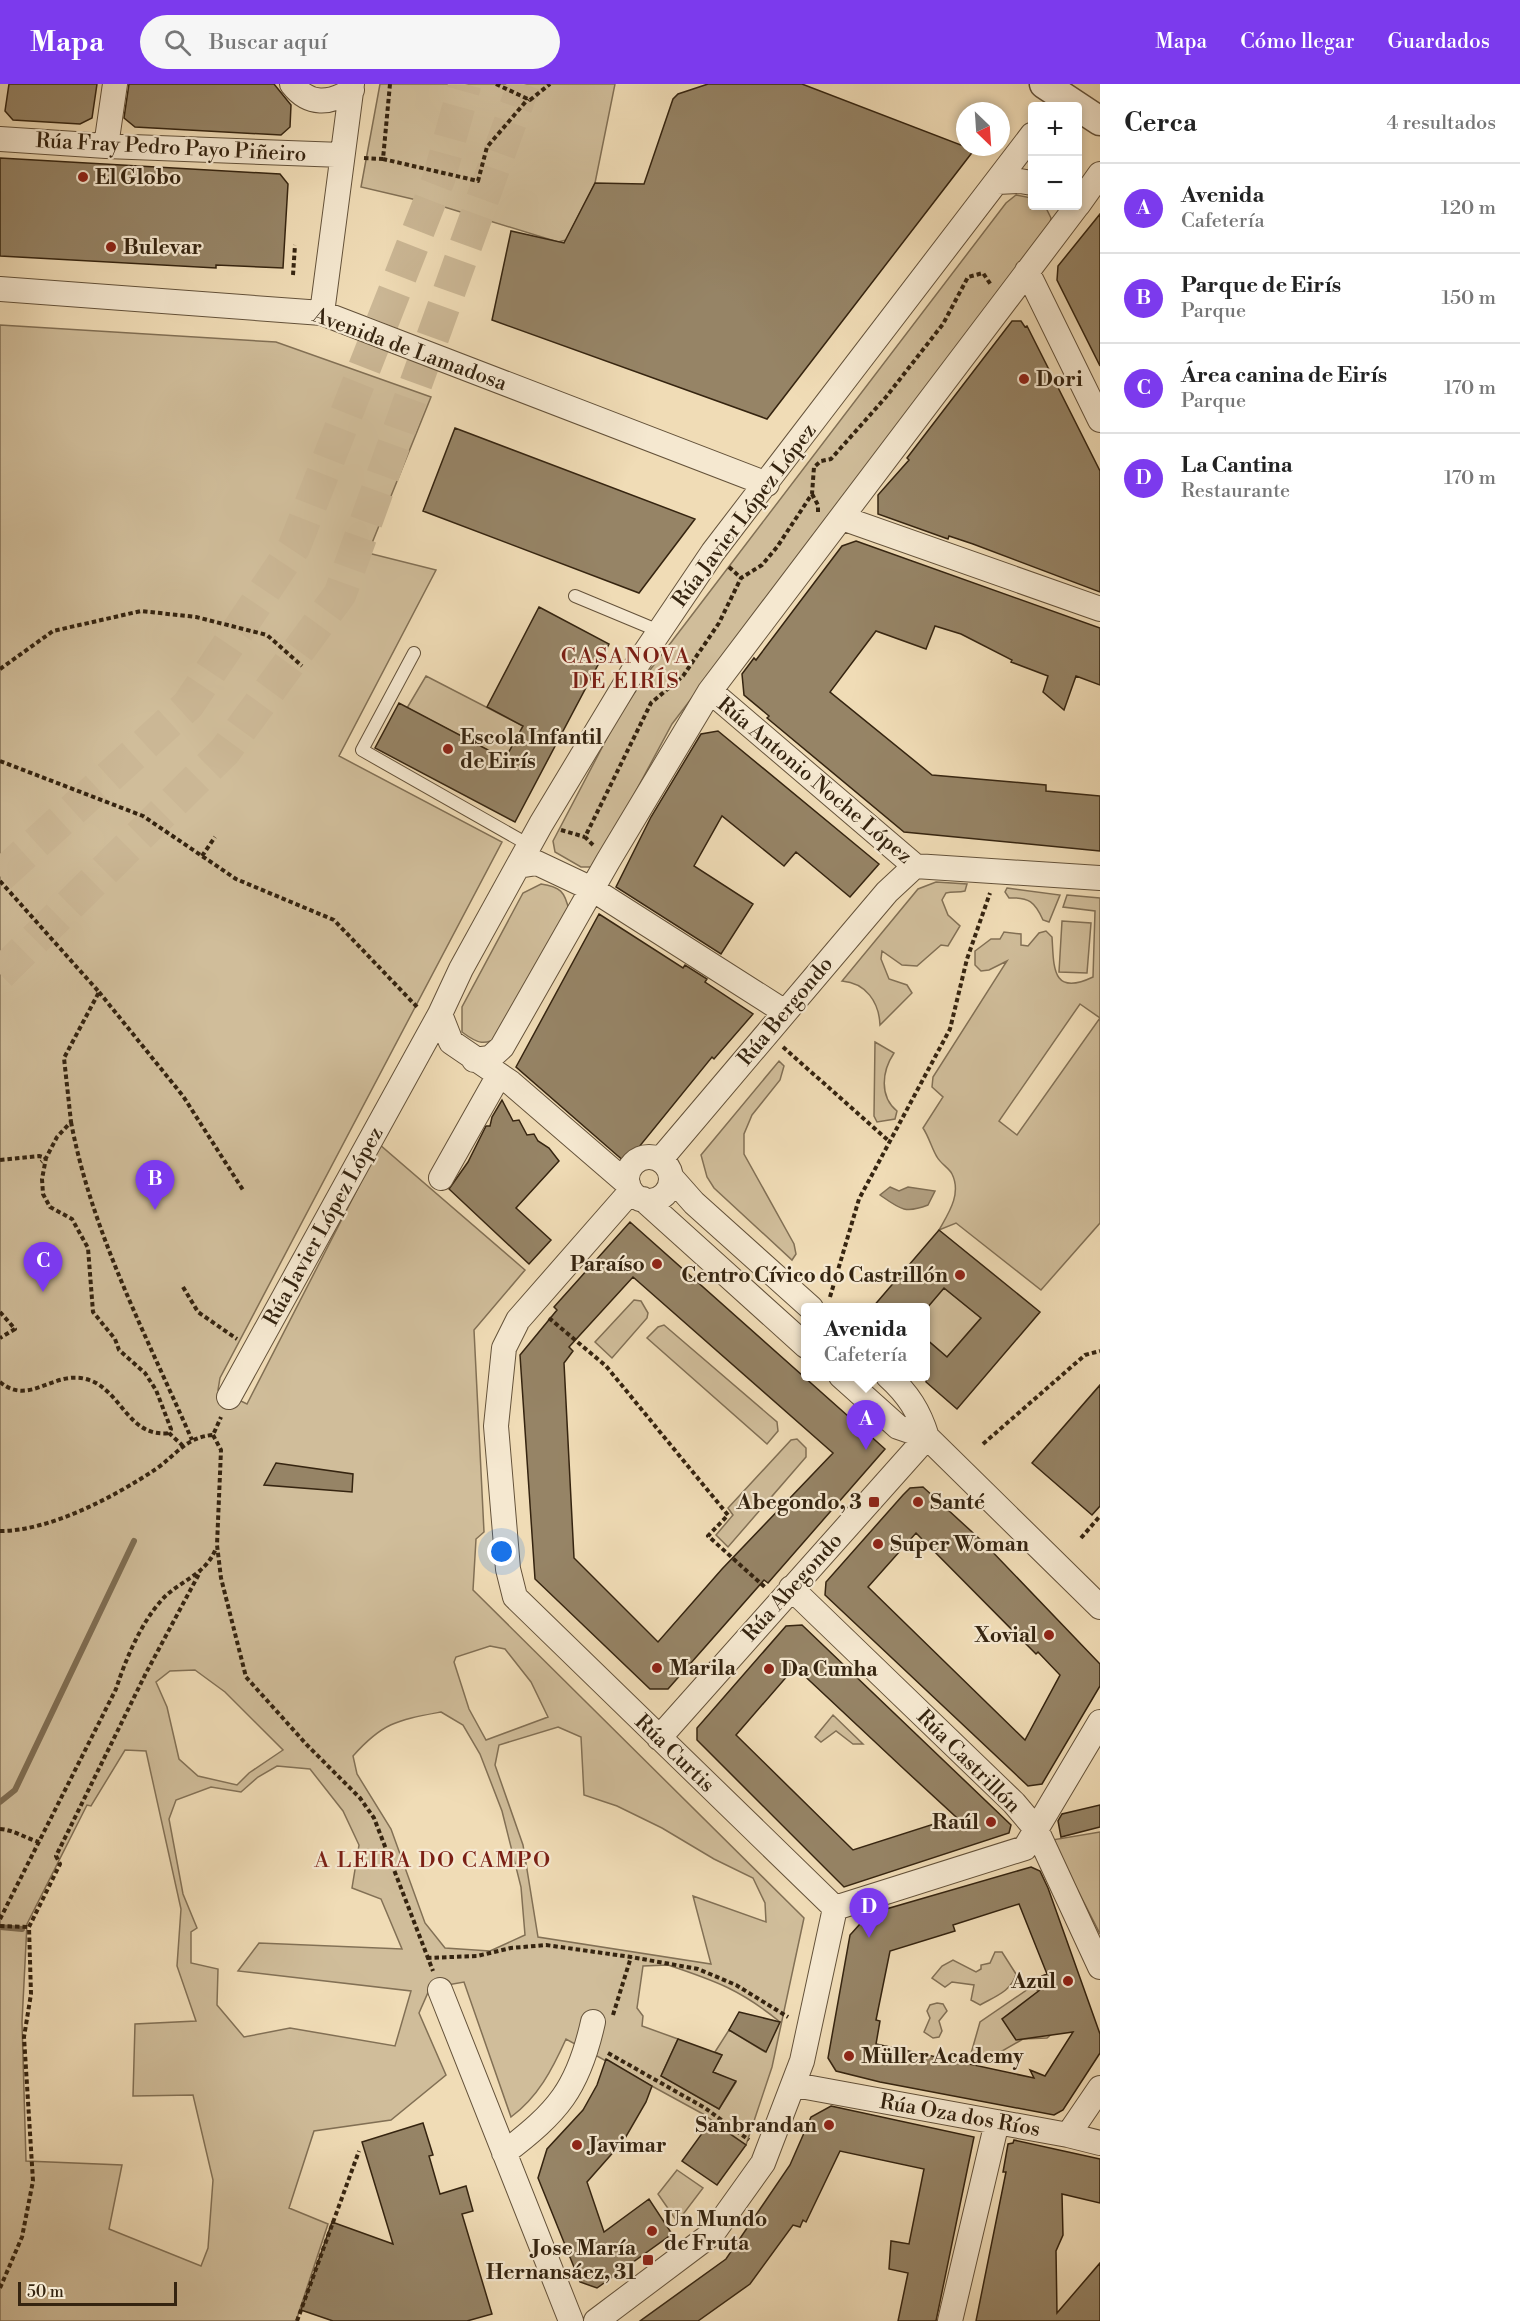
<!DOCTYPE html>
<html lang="es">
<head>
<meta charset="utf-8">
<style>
	:root { --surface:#fff; --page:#f6f6f6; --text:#222; --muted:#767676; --line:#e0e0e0; --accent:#7c3aed }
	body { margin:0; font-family:"Libre Bodoni",serif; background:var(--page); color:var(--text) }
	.controls { position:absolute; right:18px; top:18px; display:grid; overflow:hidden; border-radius:6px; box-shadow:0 3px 9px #0003 }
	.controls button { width:54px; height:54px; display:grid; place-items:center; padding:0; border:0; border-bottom:2px solid var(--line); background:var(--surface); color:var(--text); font:30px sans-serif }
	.compass { position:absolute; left:956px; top:18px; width:54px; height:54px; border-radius:50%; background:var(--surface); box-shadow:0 3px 9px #0003; rotate:155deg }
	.scale { position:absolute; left:18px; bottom:15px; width:159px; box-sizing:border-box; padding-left:6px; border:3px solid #352410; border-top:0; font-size:16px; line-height:21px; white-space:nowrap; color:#352410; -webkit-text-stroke:4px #f5e8d0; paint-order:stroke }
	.you { position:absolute; left:502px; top:1468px; width:21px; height:21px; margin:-15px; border:4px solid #fff; border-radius:50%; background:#1a73e8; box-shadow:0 0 0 9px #1a73e833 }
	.badge { display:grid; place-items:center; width:39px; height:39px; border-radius:50%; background:var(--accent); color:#fff; font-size:20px; font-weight:700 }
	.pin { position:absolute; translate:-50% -50px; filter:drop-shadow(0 2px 3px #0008) }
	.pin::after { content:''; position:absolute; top:32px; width:21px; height:18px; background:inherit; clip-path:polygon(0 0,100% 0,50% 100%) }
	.popup { position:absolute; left:801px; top:1219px; width:129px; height:78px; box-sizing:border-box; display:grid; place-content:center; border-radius:6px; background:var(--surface); filter:drop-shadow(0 2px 4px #0005); font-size:20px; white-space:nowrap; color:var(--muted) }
	.popup b { font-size:22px; color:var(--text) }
	.popup::after { content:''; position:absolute; left:50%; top:100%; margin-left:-12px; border:12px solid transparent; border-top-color:var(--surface) }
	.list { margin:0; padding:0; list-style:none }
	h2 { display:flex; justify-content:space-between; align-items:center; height:78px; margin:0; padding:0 24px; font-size:26px }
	h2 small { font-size:20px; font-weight:400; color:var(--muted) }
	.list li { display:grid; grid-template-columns:39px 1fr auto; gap:18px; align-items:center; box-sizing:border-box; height:90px; padding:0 24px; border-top:2px solid var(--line) }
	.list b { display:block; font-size:22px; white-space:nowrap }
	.list p { margin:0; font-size:20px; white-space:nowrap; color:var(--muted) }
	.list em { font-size:20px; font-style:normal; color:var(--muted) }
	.icon { flex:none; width:33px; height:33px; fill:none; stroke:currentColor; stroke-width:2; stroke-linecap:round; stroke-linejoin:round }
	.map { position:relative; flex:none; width:1100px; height:2237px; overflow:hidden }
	header { display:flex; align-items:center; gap:36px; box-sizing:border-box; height:84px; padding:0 30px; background:var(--accent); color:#fff }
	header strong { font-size:28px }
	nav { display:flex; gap:33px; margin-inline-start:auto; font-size:21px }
	.search { width:420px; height:54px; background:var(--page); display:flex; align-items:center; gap:15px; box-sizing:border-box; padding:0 21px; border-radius:33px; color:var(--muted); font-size:22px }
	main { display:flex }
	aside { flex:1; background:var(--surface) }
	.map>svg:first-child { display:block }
</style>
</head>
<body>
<header>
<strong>Mapa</strong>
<div class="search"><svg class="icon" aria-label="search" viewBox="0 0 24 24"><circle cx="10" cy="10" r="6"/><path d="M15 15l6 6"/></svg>Buscar aquí</div>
<nav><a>Mapa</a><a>Cómo llegar</a><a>Guardados</a></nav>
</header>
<main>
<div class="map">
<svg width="1100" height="2237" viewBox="0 0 1100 2237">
	<rect width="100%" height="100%" fill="#f0dcb6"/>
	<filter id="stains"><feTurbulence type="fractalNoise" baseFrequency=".00333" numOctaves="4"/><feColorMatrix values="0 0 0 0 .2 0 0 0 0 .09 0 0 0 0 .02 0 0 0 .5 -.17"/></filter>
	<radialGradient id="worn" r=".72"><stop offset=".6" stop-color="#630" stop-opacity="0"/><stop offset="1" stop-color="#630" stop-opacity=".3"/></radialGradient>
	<!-- green -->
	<path fill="#d0bd9a" stroke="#827055" stroke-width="1.5" fill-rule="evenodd" d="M380,0H615L595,99L566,156L558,158L438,121L361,103Z
		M1016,111L1032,114V122L1046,124L1051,134L1049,145L672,640L595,783H581L555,768L553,757L617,635L647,590L1006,119Z
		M0,241L276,258L431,313L368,469L436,486L339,672L502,758L220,1294L218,1306L247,1320L380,1061L525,1186L474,1246L484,1448L476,1455L473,1506L804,1834L772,1983L746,2061L703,2030L566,1955C552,1986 538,2013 511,2033L464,1898L430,1904L419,1929L446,1991L391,2036L314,2047L289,2124L328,2140L296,2237H0ZM490,1562L505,1565L531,1598L548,1633L486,1656L469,1625L454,1578L456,1573ZM195,1586L225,1608L283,1666L249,1689L237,1701L198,1692L179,1675L167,1623L156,1598L170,1587ZM441,1628L463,1641L480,1670L502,1727L521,1803L525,1851L490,1867L445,1864L425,1839L391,1745L357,1690L353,1672C383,1638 398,1636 441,1628ZM558,1643L581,1653L584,1711L617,1722L662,1744L714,1775L753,1794L765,1819L766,1838L693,1812L711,1880L538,1853L523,1761L495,1681L499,1661ZM125,1666L146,1667L181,1825L177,1882L196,1937L135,1940L133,2012L193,2011L213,2096L208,2164L201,2182L109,2145L122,2081L26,2077L22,1938L27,1840L87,1721L91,1722ZM277,1682L310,1685L343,1727L359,1761L352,1804L381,1815L402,1865L259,1859L238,1887L411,1907L395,1962L290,1944L244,1953L217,1921L218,1885L191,1879V1848L197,1844L183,1810L169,1735L176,1716L211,1703L241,1708L258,1693ZM668,1881C716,1897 741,1906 780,1938L765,1968L729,1946L715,1968L722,1971L713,1988L736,1998L719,2025L661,1992L678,1955L642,1942L643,1932L637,1924L643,1882Z
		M426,592L523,642L505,675L407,624Z
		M936,798L967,800L965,807C958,809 953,807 946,809L942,816L948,831L960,842L948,862L941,861L917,882L902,881L882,867L881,875L889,895L907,901L912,909L880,941C879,918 866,899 842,897L918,805Z
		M541,800C560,803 565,807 569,827L502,952C484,962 478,960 462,948V923L523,809Z
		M1007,804L1060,811L1049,838L1043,836C1035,818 1029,813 1009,814L1005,808Z
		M1067,811L1100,814V1139L1041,1206L956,1139L939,1146C948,1130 962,1110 952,1090C949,1084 941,1080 937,1073C932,1065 929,1053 923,1044L943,1013L932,1003L933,993L1007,877L989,886L981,887L975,881V867L991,855H1000L1004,848L1021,850V861L1028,862L1039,849L1046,847L1052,853C1054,882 1051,913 1093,893L1095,827L1063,823ZM1080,920L1100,934L1017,1051L999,1037Z
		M1062,837L1091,839L1087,889L1059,888Z
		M875,958L894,969C882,987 879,1012 897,1027L895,1035L877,1038L874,1032Z
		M779,977L784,982L780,996L752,1031L744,1050V1070L794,1160L796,1170L792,1176L714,1104L707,1093L701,1071Z
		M944,1204L981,1234L947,1273L926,1255V1224Z
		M634,1216L641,1217L648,1229L647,1234L612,1274L595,1258Z
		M664,1241L777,1338L778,1347L767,1360L647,1254L658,1243Z
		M797,1355L806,1364V1373L728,1463L716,1451L733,1431L728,1424L791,1356Z
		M833,1631L863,1660H853L836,1647L821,1658L815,1653Z
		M1100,1748V1850L1052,1756Z
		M995,1868H1002L1016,1890C1012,1907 994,1913 980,1921L971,1916L974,1901L952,1898L945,1903L932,1894L942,1882L953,1876L976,1888L981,1885V1881L990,1879Z
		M1034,1901L1060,1943L1047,1954L1023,1955L976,1982L968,1980L980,1938Z
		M937,1919L943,1920L947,1927L939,1937L942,1947L939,1953L933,1954L924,1948L930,1934L927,1927L930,1921Z
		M677,2086L703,2104L681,2133L676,2136L658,2110Z"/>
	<!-- water -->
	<path fill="#b09d7e" stroke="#7f6d52" stroke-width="1.5" d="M890,1103L899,1107L908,1103L935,1107L928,1121C905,1130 900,1125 880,1111Z"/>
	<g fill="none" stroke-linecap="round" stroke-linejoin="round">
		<!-- stream -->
		<path stroke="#7f6d52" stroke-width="6" d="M0,1718L15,1706L134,1457
			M0,1843L22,1845"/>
	</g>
	<!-- building -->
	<path fill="#968466" stroke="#352410" stroke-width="1.5" fill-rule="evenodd" d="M9,0H97L92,34L80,40L13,36L5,27Z
		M129,0H274L291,21L290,43L281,51L135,43L124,34Z
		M708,0H802L974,66L767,335L492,236L511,147L564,159L595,99L644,100L673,15L678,10Z
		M0,74L280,90L288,100L283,184L216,181V184L0,172Z
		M1100,130V282L1057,196L1058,182Z
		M1012,237H1021L1025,243L1027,242L1100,387V508L973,460L949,452L948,455L878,430V411L909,376L907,374Z
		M455,344L513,366L695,435L639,509L423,427Z
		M856,457L1100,544V601L1076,592L1064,626L1043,608L1048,592L1011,578L1012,576L961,550L935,542L926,565L876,547L830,608L932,691L1046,701V707L1100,712V767L904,748L767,634L769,632L744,611L742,590L754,574L756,576L842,462Z
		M539,523L609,560L515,738L375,664L399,619L505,675L523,642L487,623Z
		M718,647L879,780L850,813L796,768L784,782L722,732L694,782L753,820L721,870L616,803L651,733L701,650Z
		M599,830L683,884L685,881L707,895L705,898L753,930L714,975L712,973L626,1079L516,983Z
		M502,1016L513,1037L519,1036L527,1051L534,1050L538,1057L549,1064L559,1077L516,1124L551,1156L529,1180L449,1105L468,1078L486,1042H490L492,1033Z
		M630,1138L885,1365L768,1499L764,1496L668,1605H650L535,1495L520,1271L557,1226L554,1223ZM633,1193L833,1369L722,1485L658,1558L574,1474L564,1279L573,1267L569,1263Z
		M939,1146L1040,1228L957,1325L926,1298V1255L947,1273L981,1234L944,1204L927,1224H872Z
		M1100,1301V1422L1092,1431L1032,1379Z
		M276,1379L353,1390L352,1408L264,1401Z
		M923,1403L983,1458L1100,1580V1602L1042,1700L1028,1702L825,1511L826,1498L903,1411L910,1404ZM916,1449L1036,1570L1038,1568L1060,1591L1025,1656L868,1503Z
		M802,1541L1011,1741L1009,1749L844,1803L697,1656V1644L786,1542ZM795,1583L905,1686L956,1733L853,1766L736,1651Z
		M1100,1721V1743L1061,1753L1058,1737L1062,1730Z
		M1031,1783L1040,1787L1048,1804L1100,1950V1969L1063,2026L1054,2031L880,1998L836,1987L828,1974L850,1851L869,1830ZM1019,1820L1047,1890L1042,1892L1045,1902L1002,1935L1016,1956L1073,1948L1045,1992L1030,1986L1034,1994L876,1960L880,1937L876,1936L890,1867L955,1847L953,1841Z
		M739,1928L780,1938L766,1968L729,1946Z
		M678,1955L722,1971L713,1988L736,1997L719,2025L661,1992Z
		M606,1975L652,2002L646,2018L624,2056L587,2098L604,2148L649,2115L672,2150L597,2204L580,2198L538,2094L547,2065L583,2026L597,2001Z
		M831,2022L974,2053L936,2237H898L908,2189L889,2185L891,2157L909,2160L924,2085L840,2067L806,2138L803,2136L800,2143L793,2141L750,2200L698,2237H640L726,2175L790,2081L811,2033Z
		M711,2037L746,2061L717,2101L682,2077Z
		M423,2039L433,2071L429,2072L440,2110L466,2102L473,2127L462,2130L492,2230L467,2237H333L301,2226L332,2138L393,2160L362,2058Z
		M1014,2056L1100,2075V2119L1062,2110L1063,2151L1056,2167L1057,2229L1100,2179V2237H976L1006,2088H1003L1008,2060L1013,2059Z"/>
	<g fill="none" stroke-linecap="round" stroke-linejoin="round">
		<!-- primary-tunnel -->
		<path stroke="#cbb795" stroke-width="33" stroke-dasharray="33 16" stroke-linecap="butt" d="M0,792L188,621L294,463L439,94L465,0
			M0,890L225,667L340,510L524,0"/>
		<defs>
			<path id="service" d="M575,512L659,547
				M414,569L362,666L529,761"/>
			<path id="minor" d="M292,0C309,22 330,20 352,6
				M0,55L106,62L342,71
				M106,62L115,0
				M997,98L1020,97L1032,99
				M1078,121L1100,90
				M1027,187L1100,336
				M0,205L322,229L767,400
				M322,229L352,0
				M842,434L1100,525
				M710,607L915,782L1100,794
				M518,782L537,779L592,805L785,928
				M474,976L490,974L502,963L608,777L710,607L1077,122
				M627 1095a22 22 0 1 1 44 0a22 22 0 1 1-44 0Z
				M660,1076L887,808L915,782
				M671,1093L694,1119L811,1224
				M441,1094L499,991
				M628,1100L511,999L451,958L440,930L461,885L541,740L638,579L713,468L1032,51
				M631,1107L518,1236L504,1264L496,1342L508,1485L515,1513L835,1824
				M643,1115L806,1262
				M841,1292L898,1343L927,1353
				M888,1292C908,1310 919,1327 927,1353L1100,1523
				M229,1313L440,930
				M791,1504L1014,1719L1036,1745L1100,1883
				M659,1654L927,1353
				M835,1824L1025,1764L1100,1638
				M440,1906L571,2237
				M795,2001L1068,2051L1100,2004
				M1068,2051L1100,2059
				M504,2069C558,2028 578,2005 593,1938
				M596,2237L713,2149L763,2079L802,1977L835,1824
				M950,2237L997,2038"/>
			<path id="tertiary" d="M1044,0L1100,37"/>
		</defs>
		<!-- service casing -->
		<use href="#service" stroke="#64523a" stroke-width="14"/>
		<!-- minor casing -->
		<use href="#minor" stroke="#64523a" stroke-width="26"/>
		<!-- tertiary casing -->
		<use href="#tertiary" stroke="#64523a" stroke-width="31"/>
		<!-- path -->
		<path stroke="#352410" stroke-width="4" stroke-dasharray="4.5 3" stroke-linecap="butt" d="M390,0L383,75L478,97L487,63L528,15
			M496,0L530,16L550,0
			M364,74L383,75
			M293,191L295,161
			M812,410L818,421V428
			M729,483L741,494
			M0,585L53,547L141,527L196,533L267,551L302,582
			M0,677L143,732L236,795L334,836L419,925
			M561,746L585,753
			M593,761L585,753L651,619L683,592L719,539L741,494L762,481L777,463L812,410L814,383L821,377L831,375L886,313L943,240L968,193L983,189L991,201
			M202,772L215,753
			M0,797L99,908L64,974L71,1038L57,1053L46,1074L41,1078
			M99,908L183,1012L243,1106
			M783,963L890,1058
			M71,1038C92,1149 147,1253 192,1356
			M0,1076L39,1072L46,1074L42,1095L43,1110L50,1123L72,1135L88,1164L93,1228L115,1255L119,1266L145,1289L156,1306L171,1345L169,1349L182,1361
			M183,1203L198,1228L237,1255
			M830,1213L859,1115L950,945L967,875L990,809
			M0,1228L15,1245L0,1254
			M549,1234L606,1282L728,1431L708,1452L766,1504
			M0,1298C31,1324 55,1282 92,1297C122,1310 130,1354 169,1349
			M213,1351L221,1366L217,1461L221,1494L246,1593L307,1661L360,1714L374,1734L433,1887
			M983,1360L1085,1271L1100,1267
			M0,1447C50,1447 114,1413 156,1385C176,1371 186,1353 213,1351L221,1333
			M1081,1454L1100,1432
			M0,1745C14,1746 25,1754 39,1758
			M0,1835L116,1605C125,1577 140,1541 160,1518C177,1497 206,1492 216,1464
			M0,1842L29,1843
			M427,1874L477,1872L511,1864L546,1861L631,1873L698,1885L736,1901L788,1933
			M613,1931L631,1873
			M608,1969L705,2024L749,2056
			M0,2204L22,2153L33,2097L24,1953L31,1910L29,1843L60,1780L56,1772L146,1589L200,1488
			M297,2237L359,2067"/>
		<!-- service -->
		<use href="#service" stroke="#f5e8d0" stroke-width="12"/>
		<!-- minor -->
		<use href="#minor" stroke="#f5e8d0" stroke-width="24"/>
		<!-- tertiary -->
		<use href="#tertiary" stroke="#f5e8d0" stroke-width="28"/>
	</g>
	<!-- markers -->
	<g fill="#8f2418" stroke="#f5e8d0" stroke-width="2">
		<circle cx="83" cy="93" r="6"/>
		<circle cx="111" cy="163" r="6"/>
		<circle cx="1024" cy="295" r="6"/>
		<circle cx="448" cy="665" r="6"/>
		<circle cx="657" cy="1180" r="6"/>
		<circle cx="960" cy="1191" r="6"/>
		<rect x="868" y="1412" width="12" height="12" rx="3"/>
		<circle cx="918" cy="1418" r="6"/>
		<circle cx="878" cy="1460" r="6"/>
		<circle cx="1049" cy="1551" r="6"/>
		<circle cx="657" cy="1584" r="6"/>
		<circle cx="769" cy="1585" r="6"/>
		<circle cx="991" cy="1738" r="6"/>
		<circle cx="1068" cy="1897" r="6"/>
		<circle cx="849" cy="1972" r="6"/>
		<circle cx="829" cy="2041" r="6"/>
		<circle cx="577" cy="2061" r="6"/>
		<circle cx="652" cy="2147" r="6"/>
		<rect x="642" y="2170" width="12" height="12" rx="3"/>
	</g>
	<g text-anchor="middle" stroke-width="4.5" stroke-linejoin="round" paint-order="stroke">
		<!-- street labels -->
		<g font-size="21" fill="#352410" stroke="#f5e8d0">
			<text transform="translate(171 63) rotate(3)" y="7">Rúa Fray Pedro Payo Piñeiro</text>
			<text transform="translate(410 265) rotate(20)" y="7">Avenida de Lamadosa</text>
			<text transform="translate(744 431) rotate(-53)" y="7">Rúa Javier López López</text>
			<text transform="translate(815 696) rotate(40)" y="7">Rúa Antonio Noche López</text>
			<text transform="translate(785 927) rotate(-50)" y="7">Rúa Bergondo</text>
			<text transform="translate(323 1142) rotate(-61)" y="7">Rúa Javier López López</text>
			<text transform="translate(792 1503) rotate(-48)" y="7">Rúa Abegondo</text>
			<text transform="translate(675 1669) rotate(44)" y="7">Rúa Curtis</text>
			<text transform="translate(969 1677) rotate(45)" y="7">Rúa Castrillón</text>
			<text transform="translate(960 2031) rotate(10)" y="7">Rúa Oza dos Ríos</text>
		</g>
		<!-- poi labels -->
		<g font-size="21" font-weight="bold" fill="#352410" stroke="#f5e8d0" text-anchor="start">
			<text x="95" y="100">El Globo</text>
			<text x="123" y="170">Bulevar</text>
			<text x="1036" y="302">Dori</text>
			<text x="460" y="660">Escola Infantil<tspan x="460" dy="24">de Eirís</tspan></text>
			<text x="645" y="1187" text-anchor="end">Paraíso</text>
			<text x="948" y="1198" text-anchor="end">Centro Cívico do Castrillón</text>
			<text x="862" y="1425" text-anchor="end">Abegondo, 3</text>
			<text x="930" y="1425">Santé</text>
			<text x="890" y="1467">Super Woman</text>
			<text x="1037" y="1558" text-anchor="end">Xovial</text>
			<text x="669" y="1591">Marila</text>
			<text x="781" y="1592">Da Cunha</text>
			<text x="979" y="1745" text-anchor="end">Raúl</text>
			<text x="1056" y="1904" text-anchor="end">Azul</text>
			<text x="861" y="1979">Müller Academy</text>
			<text x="817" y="2048" text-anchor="end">Sanbrandan</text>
			<text x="589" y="2068">Javimar</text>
			<text x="664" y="2142">Un Mundo<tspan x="664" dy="24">de Fruta</tspan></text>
			<text x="636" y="2171" text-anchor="end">Jose María<tspan x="636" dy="24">Hernansáez, 31</tspan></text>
		</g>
		<!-- neighbourhood labels -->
		<g font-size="22" letter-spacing="1.5" fill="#7a1f14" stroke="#f5e8d0">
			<text x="626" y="579">CASANOVA<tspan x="626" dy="25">DE EIRÍS</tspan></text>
			<text x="433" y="1783">A LEIRA DO CAMPO</text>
		</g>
	</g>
	<rect width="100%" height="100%" filter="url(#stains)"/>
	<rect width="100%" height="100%" fill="url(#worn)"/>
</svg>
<div class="controls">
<button>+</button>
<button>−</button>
</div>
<svg class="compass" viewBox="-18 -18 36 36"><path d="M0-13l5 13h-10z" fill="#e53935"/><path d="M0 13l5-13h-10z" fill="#767676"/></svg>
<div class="scale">50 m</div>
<div class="you"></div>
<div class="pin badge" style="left:866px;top:1366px">A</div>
<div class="popup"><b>Avenida</b>Cafetería</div>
<div class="pin badge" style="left:155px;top:1126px">B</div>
<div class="pin badge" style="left:43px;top:1208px">C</div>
<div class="pin badge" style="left:869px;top:1854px">D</div>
</div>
<aside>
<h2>Cerca<small>4 resultados</small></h2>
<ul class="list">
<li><span class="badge">A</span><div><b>Avenida</b><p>Cafetería</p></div><em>120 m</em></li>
<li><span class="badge">B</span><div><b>Parque de Eirís</b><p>Parque</p></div><em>150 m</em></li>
<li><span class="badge">C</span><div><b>Área canina de Eirís</b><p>Parque</p></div><em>170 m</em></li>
<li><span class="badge">D</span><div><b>La Cantina</b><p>Restaurante</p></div><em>170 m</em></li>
</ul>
</aside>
</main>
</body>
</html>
